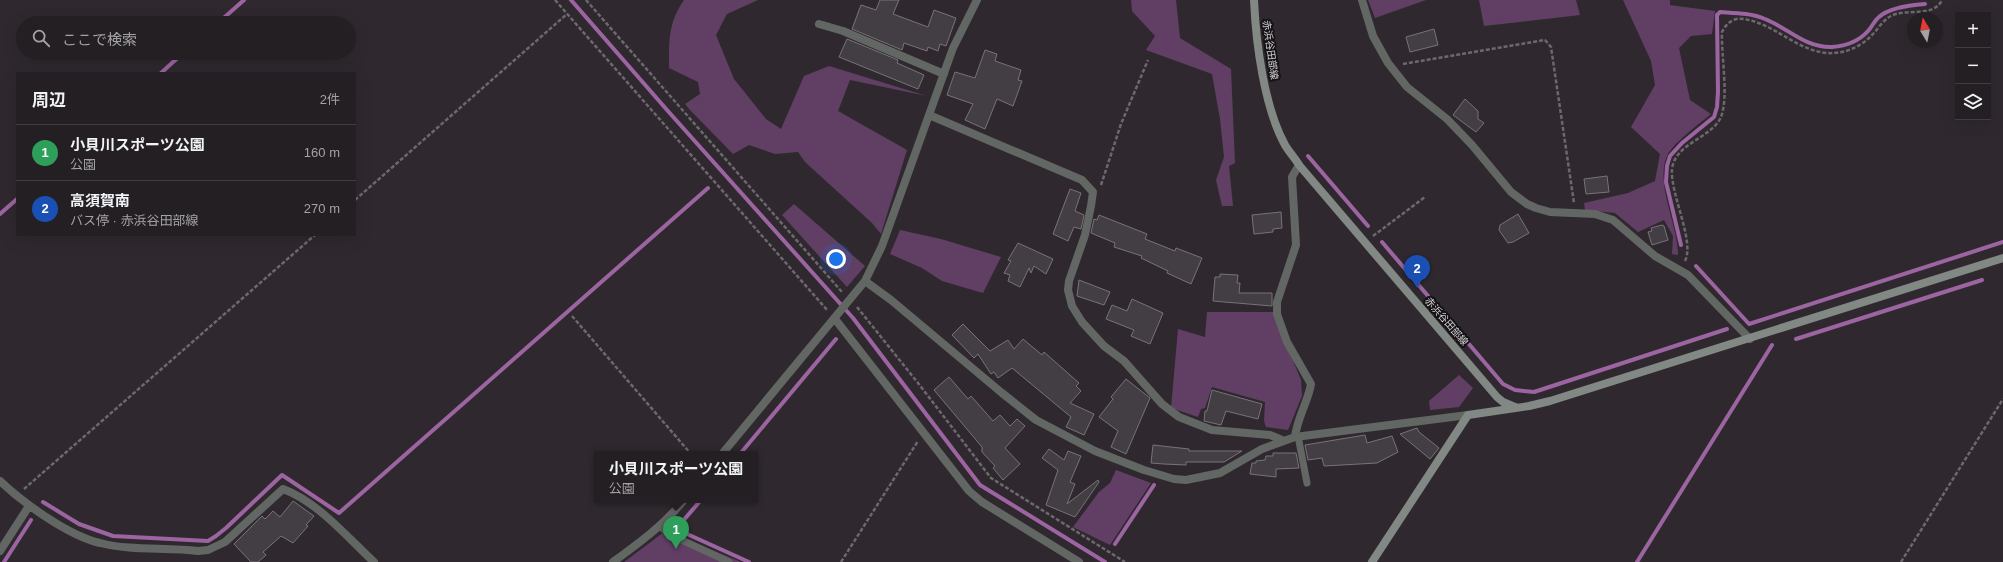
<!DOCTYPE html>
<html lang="ja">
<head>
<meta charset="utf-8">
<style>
	:root { --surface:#231f23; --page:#2b272b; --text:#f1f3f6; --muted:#a3a2a6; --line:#403d41; --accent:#b45309 }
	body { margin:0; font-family:Arial,"Noto Sans JP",sans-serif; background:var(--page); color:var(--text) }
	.controls { position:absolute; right:12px; top:12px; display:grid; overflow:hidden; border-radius:0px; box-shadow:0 4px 16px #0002 }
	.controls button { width:36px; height:36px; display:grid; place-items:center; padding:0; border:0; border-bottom:1px solid var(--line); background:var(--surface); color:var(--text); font:20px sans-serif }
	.compass { position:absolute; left:1907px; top:12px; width:36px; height:36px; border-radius:50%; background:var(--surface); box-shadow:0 4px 16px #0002; rotate:350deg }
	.you { position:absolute; left:836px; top:259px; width:14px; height:14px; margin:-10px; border:3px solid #fff; border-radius:50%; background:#1a73e8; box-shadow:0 0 0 6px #1a73e833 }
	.badge { display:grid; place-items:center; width:26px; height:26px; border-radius:50%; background:var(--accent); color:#fff; font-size:13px; font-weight:700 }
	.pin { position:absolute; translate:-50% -33px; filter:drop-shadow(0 1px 2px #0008) }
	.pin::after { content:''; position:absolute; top:21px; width:14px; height:12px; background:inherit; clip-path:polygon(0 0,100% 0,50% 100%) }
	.popup { position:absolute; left:594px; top:451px; width:164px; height:52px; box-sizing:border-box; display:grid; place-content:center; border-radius:0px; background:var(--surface); filter:drop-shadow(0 1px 3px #0005); font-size:13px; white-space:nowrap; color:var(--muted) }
	.popup b { font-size:15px; color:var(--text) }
	.popup::after { content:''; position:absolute; left:50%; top:100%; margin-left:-8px; border:8px solid transparent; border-top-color:var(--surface) }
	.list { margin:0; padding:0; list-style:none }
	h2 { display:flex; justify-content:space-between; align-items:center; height:52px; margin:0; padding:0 16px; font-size:17px }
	h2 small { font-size:13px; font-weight:400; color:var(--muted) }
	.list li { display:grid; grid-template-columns:26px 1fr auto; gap:12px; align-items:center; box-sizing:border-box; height:56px; padding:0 16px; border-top:1px solid var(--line) }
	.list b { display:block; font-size:15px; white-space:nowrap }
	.list p { margin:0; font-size:13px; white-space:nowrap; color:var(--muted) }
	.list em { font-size:13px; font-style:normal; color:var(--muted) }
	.icon { flex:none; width:22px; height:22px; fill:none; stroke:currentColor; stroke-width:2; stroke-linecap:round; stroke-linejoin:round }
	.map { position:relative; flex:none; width:2003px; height:562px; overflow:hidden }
	.search { position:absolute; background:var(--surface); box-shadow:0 4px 16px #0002; left:16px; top:16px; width:340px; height:44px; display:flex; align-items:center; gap:10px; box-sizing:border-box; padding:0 14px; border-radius:22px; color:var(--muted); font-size:15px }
	.panel { position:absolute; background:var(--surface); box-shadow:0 4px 16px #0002; left:16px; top:72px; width:340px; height:164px; border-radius:0px }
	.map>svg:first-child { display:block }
</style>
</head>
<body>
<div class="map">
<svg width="2003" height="562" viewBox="0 0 2003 562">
	<rect width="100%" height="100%" fill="#2f292f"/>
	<!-- green -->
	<path fill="#613e64" d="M684,0H758L727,14L716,35L734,79L766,119L781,129L804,76L829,66L927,96L850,80L838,111L907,150L881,234L872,223L805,162L798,152L775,154L749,145L733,154L690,110L685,104L700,94L698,82L669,68C669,41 668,23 684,0Z
		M1131,0H1176L1180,38L1231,69L1235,163L1229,166L1233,206H1222L1216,180L1224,157L1220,119L1212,74L1146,50L1155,36L1132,11Z
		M1368,0H1426L1375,18Z
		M1479,0H1576L1580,15L1484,26Z
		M1623,0H1670V5L1715,11L1712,34L1691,36L1679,48L1690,100L1711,114C1699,124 1673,143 1667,156C1655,184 1678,225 1678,255L1672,254L1673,236L1664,220L1638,232L1615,213L1585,210L1584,203L1628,193L1655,181L1660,154L1631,127L1655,85L1651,61Z
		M794,204L865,266L847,287L782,215Z
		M900,230L941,239L1001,257L983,293L942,281L922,268L890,254Z
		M1207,312H1273L1301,380L1302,396L1288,430L1266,427L1264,421L1265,402L1212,387L1205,408L1201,409L1198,417L1171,408L1178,329L1205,337Z
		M1459,375L1473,388L1459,407L1430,410L1429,401Z
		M1116,470L1151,483L1110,545L1073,527L1099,492L1110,483Z
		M668,529L669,532L741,562H624Z"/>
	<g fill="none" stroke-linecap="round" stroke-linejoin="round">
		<!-- stream -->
		<path stroke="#9c64a0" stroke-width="4" d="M571,0L667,110L853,318L980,485L1105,562
			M218,23L244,0
			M161,73L183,53
			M1308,156L1368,226
			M0,214L17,199
			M1382,242L1503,384L1515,390L1534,392L1727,329
			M1681,245L1666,182L1667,166L1670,156L1682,143L1714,117L1717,107L1718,92L1717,15L1720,12C1735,13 1751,13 1765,19C1788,28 1805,48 1832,47C1845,46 1859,41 1868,31C1872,27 1874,21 1879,17C1890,7 1911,5 1925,4
			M1696,266L1749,324L2003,242
			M1796,339L1982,280
			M740,454L836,339
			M701,500L676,529L749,562
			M43,502L79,524L113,536L208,541L216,536L226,528L282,475L339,513L708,188
			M1115,544L1154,485
			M4,562L31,520
			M1637,562L1772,345"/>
	</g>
	<!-- building -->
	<path fill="#433d44" stroke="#797279" d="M880,0H899L893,14L928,27L934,10L956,18L946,46L940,44L938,51L928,47L927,51L904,43L902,50L852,29L861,5L876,10Z
		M1434,29L1438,45L1410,52L1406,37Z
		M847,39L898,60L897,63L924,75L918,89L839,57Z
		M985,50L997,54L995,61L1021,70L1018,80L1022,81L1013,106L997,99L985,129L965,120L973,104L947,95L955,72L975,78Z
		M1465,99L1478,111V119L1484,123L1476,132L1453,115Z
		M1607,176L1609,192L1586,194L1584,179Z
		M1070,189L1081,193L1075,211L1084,215L1081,229L1074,227L1068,241L1053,234Z
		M1281,212L1282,228L1273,229V232L1254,234L1252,215Z
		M1518,214L1529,233L1513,242L1508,243L1499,230L1500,225Z
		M1099,215L1147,234L1145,239L1175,251L1176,248L1202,258L1191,284L1167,273L1168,271L1141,258L1142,256L1114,247L1115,243L1091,233L1094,219L1097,220Z
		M1662,225L1664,226L1668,240L1652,245L1648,232L1652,231L1651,228Z
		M1018,243L1053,259L1046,274L1034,266L1031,273L1029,268L1020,287L1008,281L1010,275L1004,273L1011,261L1008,260Z
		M1220,274L1238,275L1237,283H1240L1239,293H1272V306L1213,301L1215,277H1220Z
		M1079,280L1110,292L1104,305L1077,296Z
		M1132,299L1163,313L1150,344L1131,336L1134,330L1106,319L1112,305L1127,311Z
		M963,324L990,351L1008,340L1014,349L1023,339L1042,355L1044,352L1079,383L1076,386L1081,391L1070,403L1094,414L1084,435L1066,427L1071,417L1012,368L998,378L994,372L991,374L978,354L974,358L952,335Z
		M949,377L968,399L971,396L993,421L1000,415L1010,426L1017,419L1025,426L1005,448L1020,464L1003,480L993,468L995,466L982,452V447L934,390Z
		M1126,379L1150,398L1126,454L1111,447L1118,431L1099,417L1113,399L1111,397Z
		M1212,390L1262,404L1258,419L1226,411L1221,425L1204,421L1205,411H1207Z
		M1417,428L1419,432L1439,448L1430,459L1400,434Z
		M1365,435L1367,443L1392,436L1398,452L1377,463L1324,466L1322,458L1308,460L1305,445Z
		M1153,445L1189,449V451H1242L1224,462H1186V465L1164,464L1151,463Z
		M1049,449L1064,460L1068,451L1081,456L1070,482L1075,484L1067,504L1098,480L1099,482L1075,517L1046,505L1058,470L1042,458Z
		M1273,453H1296L1299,468L1276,469V477L1250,474L1252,463H1256V461L1265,460L1266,456H1273Z
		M293,501L314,516L306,525L308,526L293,543L281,536L263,552L266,555L258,562H251L234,544L262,516L265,519L273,511L280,517Z"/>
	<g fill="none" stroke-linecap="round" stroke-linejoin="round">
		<!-- path -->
		<path stroke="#6d686d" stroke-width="2.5" stroke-dasharray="4 2" stroke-linecap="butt" d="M555,0L828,311
			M586,0L842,292
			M1403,64L1545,40L1551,47L1574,203
			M1101,185L1121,124L1148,60
			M355,200L567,14
			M1373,236L1425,197
			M1685,261C1695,241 1670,194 1672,169C1675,143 1712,138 1721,117C1729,96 1721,56 1722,32C1726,24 1733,17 1744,19C1770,23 1791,44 1816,51C1836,57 1858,50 1872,35C1878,29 1883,20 1891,16C1905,8 1934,18 1942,0
			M857,307L918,383L991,478L1125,562
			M572,316L691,454
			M24,489L315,235
			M841,562L918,441
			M1901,562L2003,399"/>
		<!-- lane -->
		<path stroke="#636764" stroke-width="7" d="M1298,436L1307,483
			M659,526L671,535L729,562"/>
		<!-- street -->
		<path stroke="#636764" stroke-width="8" d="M1362,0L1373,36L1388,63L1407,87L1447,119L1472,145L1511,192L1527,204L1536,208L1550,212L1595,214L1613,220L1655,256L1688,275L1750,339
			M819,24L843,31L944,74
			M929,115L1082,180L1093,192L1091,206L1085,235L1069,281L1068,290L1072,306L1082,322L1104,346L1124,361L1162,404L1179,417L1212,430L1270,435L1282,440
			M865,281L891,300L1002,393L1036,420L1095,451L1144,470L1174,479L1186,480L1220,473L1262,449L1295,437L1468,415
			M835,319L969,491L982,502L1079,562
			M1295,437C1297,418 1308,402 1311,384L1287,342L1277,314V302L1296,245L1292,177L1299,165
			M722,454L865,281L882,246L953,48L977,0
			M0,481C23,503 69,536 100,543C131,551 166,547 198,551L208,550L225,542L283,489C318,502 347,537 374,562
			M0,551L29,506
			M613,562C639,543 664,525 684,500"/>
		<!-- secondary -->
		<path stroke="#828884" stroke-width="8" d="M1254,0C1256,43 1264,107 1285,145C1289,152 1295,158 1299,165L1497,397L1503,402L1515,407
			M1372,562L1468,415L1529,406L1550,401L2003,258"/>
	</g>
	<g text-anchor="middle" stroke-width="4" stroke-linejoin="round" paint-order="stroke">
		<!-- street labels -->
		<g font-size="10" fill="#d7d3d7" stroke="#151316">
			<text transform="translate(1271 50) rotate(82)" y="4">赤浜谷田部線</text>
			<text transform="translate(1447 321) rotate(49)" y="4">赤浜谷田部線</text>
		</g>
	</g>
</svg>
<div class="controls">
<button>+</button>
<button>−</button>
<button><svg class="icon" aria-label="layers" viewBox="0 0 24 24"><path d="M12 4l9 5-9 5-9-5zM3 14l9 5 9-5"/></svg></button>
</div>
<svg class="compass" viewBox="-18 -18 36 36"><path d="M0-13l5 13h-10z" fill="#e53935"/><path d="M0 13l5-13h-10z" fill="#a3a2a6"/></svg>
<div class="you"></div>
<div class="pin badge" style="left:676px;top:549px;background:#2e9e5b">1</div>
<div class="popup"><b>小貝川スポーツ公園</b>公園</div>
<div class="pin badge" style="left:1417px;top:288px;background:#1a4fb4">2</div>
<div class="search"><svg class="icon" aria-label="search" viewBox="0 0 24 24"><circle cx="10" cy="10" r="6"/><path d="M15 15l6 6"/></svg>ここで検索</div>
<section class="panel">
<h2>周辺<small>2件</small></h2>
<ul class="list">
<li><span class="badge" style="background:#2e9e5b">1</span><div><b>小貝川スポーツ公園</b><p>公園</p></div><em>160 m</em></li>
<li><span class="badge" style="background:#1a4fb4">2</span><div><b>高須賀南</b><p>バス停 · 赤浜谷田部線</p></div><em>270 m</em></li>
</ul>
</section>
</div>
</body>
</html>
